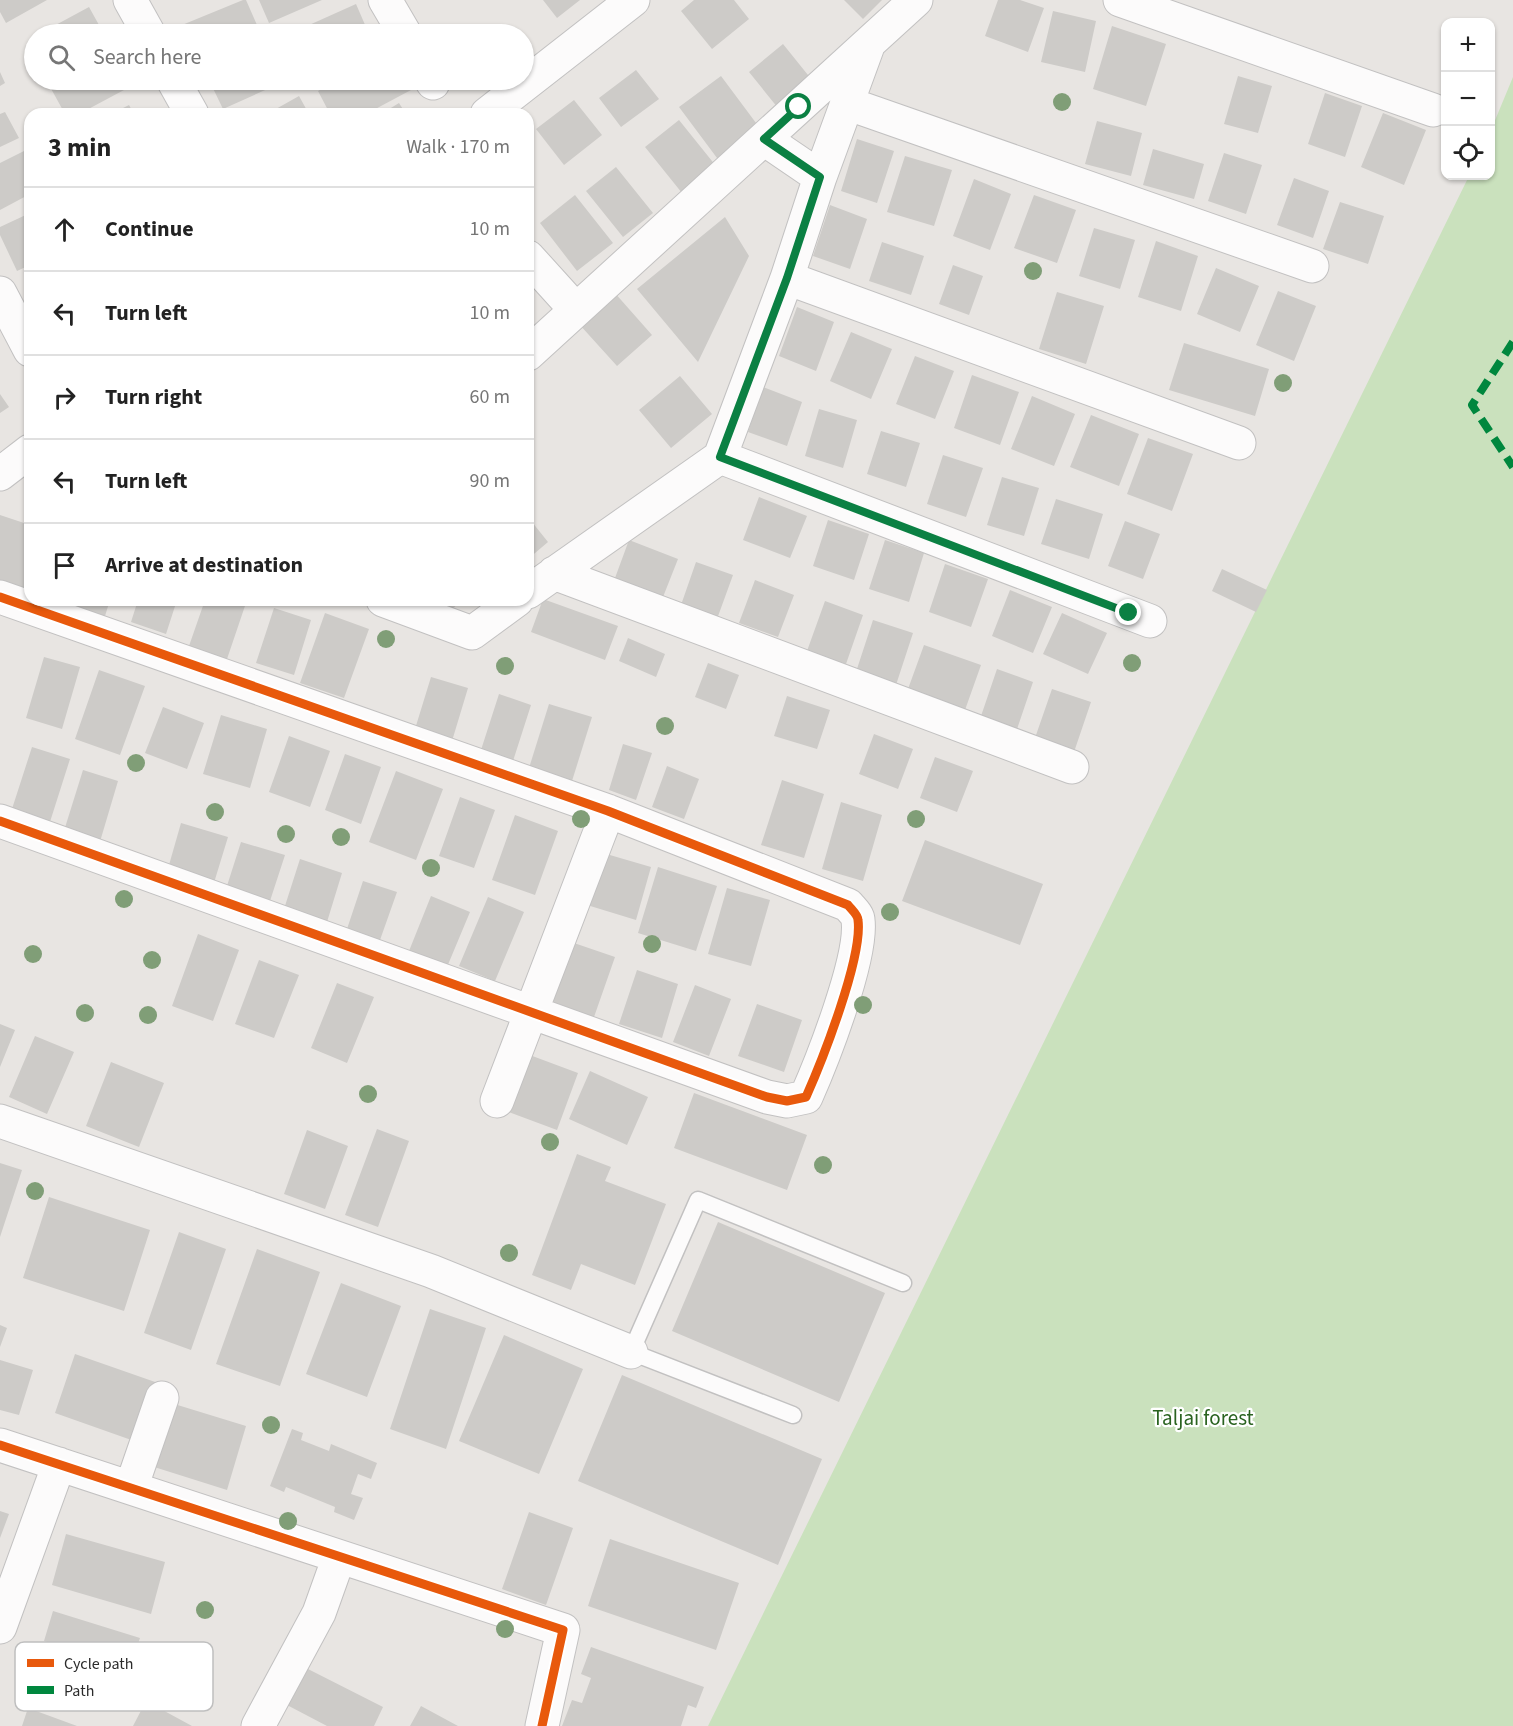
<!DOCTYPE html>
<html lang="en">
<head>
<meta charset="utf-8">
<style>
	:root { --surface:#fff; --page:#f2f2f2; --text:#222; --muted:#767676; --line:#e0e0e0 }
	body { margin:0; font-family:"Source Sans 3",sans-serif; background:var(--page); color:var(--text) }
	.controls { position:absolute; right:18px; top:18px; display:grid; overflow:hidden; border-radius:12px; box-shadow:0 2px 4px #0004 }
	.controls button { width:54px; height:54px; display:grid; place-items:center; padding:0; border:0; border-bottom:2px solid var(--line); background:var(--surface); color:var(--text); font:30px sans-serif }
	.stop { position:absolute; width:18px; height:18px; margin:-14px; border:4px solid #0b8043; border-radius:50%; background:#fff }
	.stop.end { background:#0b8043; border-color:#fff; box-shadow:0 2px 6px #0008 }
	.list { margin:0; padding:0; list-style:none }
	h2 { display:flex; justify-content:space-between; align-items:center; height:78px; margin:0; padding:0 24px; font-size:26px }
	h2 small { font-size:20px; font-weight:400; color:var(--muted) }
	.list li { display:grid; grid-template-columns:39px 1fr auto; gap:18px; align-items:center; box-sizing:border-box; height:84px; padding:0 24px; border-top:2px solid var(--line) }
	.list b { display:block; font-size:22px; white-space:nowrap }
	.list em { font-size:20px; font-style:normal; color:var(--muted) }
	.icon { flex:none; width:33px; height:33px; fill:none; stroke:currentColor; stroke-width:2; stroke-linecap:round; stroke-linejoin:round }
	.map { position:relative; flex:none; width:1513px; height:1726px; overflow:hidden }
	.search { position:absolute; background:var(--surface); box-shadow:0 2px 4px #0004; left:24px; top:24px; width:510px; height:66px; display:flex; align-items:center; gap:15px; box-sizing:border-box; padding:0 21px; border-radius:33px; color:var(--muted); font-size:22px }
	.panel { position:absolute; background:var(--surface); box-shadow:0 2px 4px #0004; left:24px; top:108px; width:510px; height:498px; border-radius:18px }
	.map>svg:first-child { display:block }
</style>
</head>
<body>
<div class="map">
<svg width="1513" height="1726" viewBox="0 0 1513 1726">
	<rect width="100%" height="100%" fill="#e8e5e2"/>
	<!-- green -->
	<path fill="#cae1bd" d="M1513,77V1726H708L1469,176H1490L1491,130Z"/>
	<!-- building -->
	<path fill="#cdcbc8" d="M0,0H47L6,23L0,12Z
		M243,0H246L261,34H186L182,25Z
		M259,0H322L269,23Z
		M543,0H580L557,18Z
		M694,0H734L749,19L712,49L681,11Z
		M844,0H882L863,19Z
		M998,0H1020L1044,8L1028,52L985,36Z
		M356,4L369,34H300L298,30Z
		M89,7L104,34H39Z
		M1053,11L1096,21L1085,72L1041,62Z
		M1112,26L1166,44L1146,106L1093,89Z
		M34,37V51L29,40Z
		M783,44L812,80L778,108L749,72Z
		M636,70L659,99L621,127L599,98Z
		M0,72L5,83L0,86Z
		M721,76L762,131L720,162L679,107Z
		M1238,76L1272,86L1258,133L1224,124Z
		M61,80H118L124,90L79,114H65L49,85Z
		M209,80H282L283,82L223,109Z
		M339,80H406L411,90L366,114H330L318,91Z
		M1325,93L1362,106L1345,157L1308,144Z
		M299,96L309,114H267Z
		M574,100L602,135L564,165L536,129Z
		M399,103L406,114H381Z
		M129,105L134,114H111Z
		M5,112L19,138L0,147V114Z
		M1383,113L1426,130L1404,185L1361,167Z
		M679,120L716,166L682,193L645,147Z
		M1097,121L1142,133L1131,176L1085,164Z
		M857,139L894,151L877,203L841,191Z
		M30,148V194L0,210V163Z
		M1153,149L1204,164L1194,199L1143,185Z
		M1224,153L1262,165L1246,214L1208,201Z
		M905,156L952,170L934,226L887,212Z
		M616,167L653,213L623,237L586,191Z
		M1294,178L1329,191L1313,238L1277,225Z
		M974,179L1011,194L990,250L953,236Z
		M575,195L613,243L577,271L540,223Z
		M1034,195L1076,210L1057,263L1014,248Z
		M1340,202L1384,216L1368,264L1323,249Z
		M830,205L867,219L850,269L813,256Z
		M30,213V265L17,271L0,235V227Z
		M725,217L749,256L698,362L637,289Z
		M1094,228L1135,240L1120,289L1079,276Z
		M1156,241L1198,256L1181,311L1138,297Z
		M882,242L924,256L911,295L869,281Z
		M953,265L983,276L969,315L939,304Z
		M1216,268L1259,286L1240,332L1197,314Z
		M1278,291L1316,306L1294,361L1256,345Z
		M614,292L652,335L617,366L579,324Z
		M1057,292L1104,306L1086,364L1039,349Z
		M797,307L834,322L816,371L779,356Z
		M851,332L892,349L871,399L830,381Z
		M1184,343L1269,369L1255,416L1169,390Z
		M915,356L954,371L935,419L896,404Z
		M972,375L1019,392L1000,445L954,428Z
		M680,376L712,414L671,448L639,410Z
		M763,387L802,402L787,446L748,432Z
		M0,394L9,407L0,413Z
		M1032,396L1075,414L1054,466L1011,449Z
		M819,409L857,420L843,468L805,456Z
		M1091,415L1139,434L1119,486L1070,467Z
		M881,431L920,443L906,487L867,474Z
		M1148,438L1193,454L1172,511L1127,494Z
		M943,455L983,468L966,517L927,504Z
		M1002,477L1039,488L1024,536L987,525Z
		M759,497L807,516L790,558L743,540Z
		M1056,499L1103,514L1089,559L1041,544Z
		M0,515L30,525V591L0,581Z
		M528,517L548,542L528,559Z
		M828,520L869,534L854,580L813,566Z
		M1125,521L1160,534L1143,579L1108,566Z
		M629,540L678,559L663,597L615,578Z
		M885,540L924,553L909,602L869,589Z
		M696,562L733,575L717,619L681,605Z
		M945,564L988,579L971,627L929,612Z
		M1222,569L1267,590L1256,612L1212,591Z
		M755,580L794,595L778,637L739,623Z
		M1010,590L1052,607L1033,653L992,636Z
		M543,599L618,626L605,660L531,632Z
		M59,600H110L105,616Z
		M138,600H177L166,634L131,622Z
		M205,600H247L227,659L189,646Z
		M436,600H462L448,613Z
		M825,601L863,615L846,664L807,651Z
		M274,608L311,620L294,675L256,663Z
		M325,613L369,629L344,698L300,683Z
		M1062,613L1107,633L1088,674L1043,654Z
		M873,620L913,633L895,688L855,675Z
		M628,638L665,654L656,677L619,661Z
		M924,645L981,665L965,710L908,689Z
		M44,657L80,667L62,729L26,718Z
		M708,663L739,675L726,709L695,697Z
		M997,669L1033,682L1016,732L980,719Z
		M99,670L145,686L120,755L75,739Z
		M431,677L468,688L452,741L415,729Z
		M1052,689L1091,702L1074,752L1035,738Z
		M499,694L531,705L513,761L481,750Z
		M787,696L830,710L817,749L774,736Z
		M549,704L592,717L572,781L529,768Z
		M163,707L204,723L187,769L145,753Z
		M221,715L267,729L250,788L203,774Z
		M874,734L913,749L898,789L859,774Z
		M289,736L330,751L310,807L269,792Z
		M623,744L652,753L636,800L609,790Z
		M32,747L70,759L49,825L11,812Z
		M345,754L381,767L361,824L325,810Z
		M935,757L973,771L957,812L920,798Z
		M667,766L699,779L684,819L652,807Z
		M83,770L118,781L99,845L63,834Z
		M396,771L443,789L416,860L369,842Z
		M782,780L824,794L804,858L761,845Z
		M460,797L495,810L474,868L439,856Z
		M841,802L882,815L863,881L822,869Z
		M515,815L558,831L535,895L492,880Z
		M181,823L228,837L213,886L167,872Z
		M925,840L1043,884L1020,945L902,901Z
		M241,842L285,855L269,904L226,889Z
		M603,853L651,867L636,920L587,905Z
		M300,859L342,873L327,922L284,909Z
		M658,867L717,886L696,951L638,933Z
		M363,881L397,892L380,940L347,929Z
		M727,888L770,900L751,966L708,954Z
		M431,896L470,912L447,967L409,951Z
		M488,897L524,912L495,981L459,966Z
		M198,934L239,950L213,1021L172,1006Z
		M574,943L615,957L594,1017L553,1002Z
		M259,960L299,975L274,1038L235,1024Z
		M637,970L678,984L662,1038L619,1024Z
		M337,983L374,997L347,1063L311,1048Z
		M695,985L731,999L709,1056L673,1042Z
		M757,1004L802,1020L784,1072L738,1056Z
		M0,1024L15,1030L0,1067Z
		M35,1036L74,1052L47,1114L9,1097Z
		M527,1054L578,1073L557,1130L506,1111Z
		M111,1062L164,1083L139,1147L86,1126Z
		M590,1071L648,1097L627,1145L569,1119Z
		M694,1093L807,1135L787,1190L674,1148Z
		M377,1129L409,1141L378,1227L345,1215Z
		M307,1130L348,1146L325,1209L284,1194Z
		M577,1154L611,1167L605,1181L666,1204L635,1285L581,1264L571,1290L532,1275Z
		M0,1163L22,1170L0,1237Z
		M49,1197L150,1230L124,1311L23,1278Z
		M718,1222L885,1293L839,1402L672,1331Z
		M179,1232L226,1249L191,1350L144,1333Z
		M257,1249L320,1272L280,1386L216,1364Z
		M341,1283L401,1306L367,1397L306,1374Z
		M430,1309L486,1328L446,1449L390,1429Z
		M0,1325L7,1328L0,1347Z
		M504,1335L583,1369L539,1474L459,1441Z
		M75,1354L158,1383L137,1442L55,1413Z
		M0,1360L33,1370L19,1415L0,1410Z
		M622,1375L822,1459L778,1565L578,1481Z
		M171,1403L246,1426L227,1490L151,1466Z
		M292,1429L303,1433L301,1440L329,1451L331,1444L377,1463L371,1479L358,1474L351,1494L363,1498L354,1520L334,1512L335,1507L286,1487L284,1492L270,1486Z
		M0,1511L9,1514L0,1538Z
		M529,1512L573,1528L546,1605L502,1589Z
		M66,1534L165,1562L151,1614L52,1585Z
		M610,1539L739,1583L716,1650L588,1606Z
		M53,1611L140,1638L132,1661L111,1654L103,1679L124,1686L118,1707L31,1679L38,1656L49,1660L54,1644L44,1641Z
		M591,1647L704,1687L696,1708L688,1705L681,1726H562L572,1700L582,1703L591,1678L581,1674Z
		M306,1668L383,1707L374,1726H327L287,1705Z
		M146,1701L192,1726H133Z
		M421,1706L458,1726H410Z
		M28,1708L77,1726H22Z"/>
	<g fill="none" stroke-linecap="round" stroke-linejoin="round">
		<defs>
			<path id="lane" d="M793,1415L631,1352L698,1200L903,1283"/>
			<path id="street" d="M130,0L149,34
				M385,0L405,34
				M1120,0L1433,110
				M173,80L192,114
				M431,80L433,83
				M849,104L1312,266
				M487,114L633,0
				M764,139L820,177
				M528,257L576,310
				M787,278L1239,443
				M0,293L30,350
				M528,354L916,0
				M720,457L1150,621
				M0,474L30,451
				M554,573L1072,767
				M528,592L720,457L787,278L820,177L869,43
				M0,597L608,811L848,905C852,910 858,915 858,920C863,957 822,1061 806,1097L787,1101L767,1097L0,821
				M383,600L472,633L517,600
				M497,1101L608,811
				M0,1121L431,1271L631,1352
				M0,1445L563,1630L542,1726
				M131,1488L162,1398
				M0,1627L59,1464
				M258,1726L319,1613L339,1557"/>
		</defs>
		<!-- lane casing -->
		<use href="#lane" stroke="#c2c1c1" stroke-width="19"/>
		<!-- street casing -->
		<use href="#street" stroke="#c2c1c1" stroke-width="35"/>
		<!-- lane -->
		<use href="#lane" stroke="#fcfbfb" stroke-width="16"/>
		<!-- street -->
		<use href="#street" stroke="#fcfbfb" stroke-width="33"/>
		<!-- quiet -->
		<path stroke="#00873e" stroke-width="8" stroke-dasharray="15 8" stroke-linecap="butt" d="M1513,342L1472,405L1513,467"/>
		<defs>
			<path id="cycleway" d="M0,597L608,811L848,905C852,910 858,915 858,920C863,957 822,1061 806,1097L787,1101L767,1097L0,821
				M0,1445L563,1630L542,1726"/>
		</defs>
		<!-- cycleway casing -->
		<use href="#cycleway" stroke="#fff" stroke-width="13"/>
		<!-- cycleway -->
		<use href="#cycleway" stroke="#e8590c" stroke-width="9"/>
	</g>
	<!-- trees -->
	<g fill="#809e77">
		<circle cx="1062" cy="102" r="9"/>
		<circle cx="1033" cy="271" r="9"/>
		<circle cx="1283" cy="383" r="9"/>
		<circle cx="386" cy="639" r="9"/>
		<circle cx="1132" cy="663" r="9"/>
		<circle cx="505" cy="666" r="9"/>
		<circle cx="665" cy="726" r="9"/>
		<circle cx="136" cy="763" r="9"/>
		<circle cx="215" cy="812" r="9"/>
		<circle cx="581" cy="819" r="9"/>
		<circle cx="916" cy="819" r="9"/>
		<circle cx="286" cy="834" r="9"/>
		<circle cx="341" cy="837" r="9"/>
		<circle cx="431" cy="868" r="9"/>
		<circle cx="124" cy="899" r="9"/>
		<circle cx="890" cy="912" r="9"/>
		<circle cx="652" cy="944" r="9"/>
		<circle cx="33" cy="954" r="9"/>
		<circle cx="152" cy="960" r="9"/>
		<circle cx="863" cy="1005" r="9"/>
		<circle cx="85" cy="1013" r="9"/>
		<circle cx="148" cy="1015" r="9"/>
		<circle cx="368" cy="1094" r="9"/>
		<circle cx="550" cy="1142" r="9"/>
		<circle cx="823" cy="1165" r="9"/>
		<circle cx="35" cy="1191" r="9"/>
		<circle cx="509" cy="1253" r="9"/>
		<circle cx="271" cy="1425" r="9"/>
		<circle cx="288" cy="1521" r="9"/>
		<circle cx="205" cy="1610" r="9"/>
		<circle cx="505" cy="1629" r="9"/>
	</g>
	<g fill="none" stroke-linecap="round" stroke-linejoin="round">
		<!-- route -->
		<path stroke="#0b8043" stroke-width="8" d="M799,107L764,139L820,177L787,278L720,457L1129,613"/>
	</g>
	<g text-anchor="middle" stroke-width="4.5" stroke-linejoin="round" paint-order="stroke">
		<!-- park labels -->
		<g font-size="21" fill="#2a6320" stroke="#fff">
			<text x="1203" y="1425">Taljai forest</text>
		</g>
	</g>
	<!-- legend -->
	<rect x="15" y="1642" width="198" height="69" rx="9" fill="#fff" stroke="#bfbfbf" stroke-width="1.5"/>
	<rect x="27" y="1659" width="27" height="8" fill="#e8590c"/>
	<rect x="27" y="1686" width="27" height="8" fill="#00873e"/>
	<g font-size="16" fill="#2b2b2b">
		<text x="64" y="1669">Cycle path</text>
		<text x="64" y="1696">Path</text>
	</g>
</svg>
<div class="controls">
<button>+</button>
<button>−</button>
<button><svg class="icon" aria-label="locate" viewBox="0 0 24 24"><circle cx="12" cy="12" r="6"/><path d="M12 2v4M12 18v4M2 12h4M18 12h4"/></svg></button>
</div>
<div class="stop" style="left:799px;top:107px"></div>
<div class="stop end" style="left:1129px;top:613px"></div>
<div class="search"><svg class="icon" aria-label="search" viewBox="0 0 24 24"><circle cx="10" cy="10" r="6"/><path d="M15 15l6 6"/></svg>Search here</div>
<section class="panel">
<h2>3 min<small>Walk · 170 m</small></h2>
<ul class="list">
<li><svg class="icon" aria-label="ahead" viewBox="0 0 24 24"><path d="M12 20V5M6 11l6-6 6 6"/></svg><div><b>Continue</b></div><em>10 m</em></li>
<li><svg class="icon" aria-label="left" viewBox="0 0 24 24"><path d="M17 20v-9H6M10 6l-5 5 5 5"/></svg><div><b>Turn left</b></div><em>10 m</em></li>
<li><svg class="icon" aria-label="right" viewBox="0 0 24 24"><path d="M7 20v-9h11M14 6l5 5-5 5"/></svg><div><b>Turn right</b></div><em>60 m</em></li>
<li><svg class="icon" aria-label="left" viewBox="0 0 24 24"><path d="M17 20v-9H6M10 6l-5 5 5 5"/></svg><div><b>Turn left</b></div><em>90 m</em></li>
<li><svg class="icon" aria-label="arrive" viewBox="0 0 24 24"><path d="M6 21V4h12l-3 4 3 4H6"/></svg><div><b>Arrive at destination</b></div></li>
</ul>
</section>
</div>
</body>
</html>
